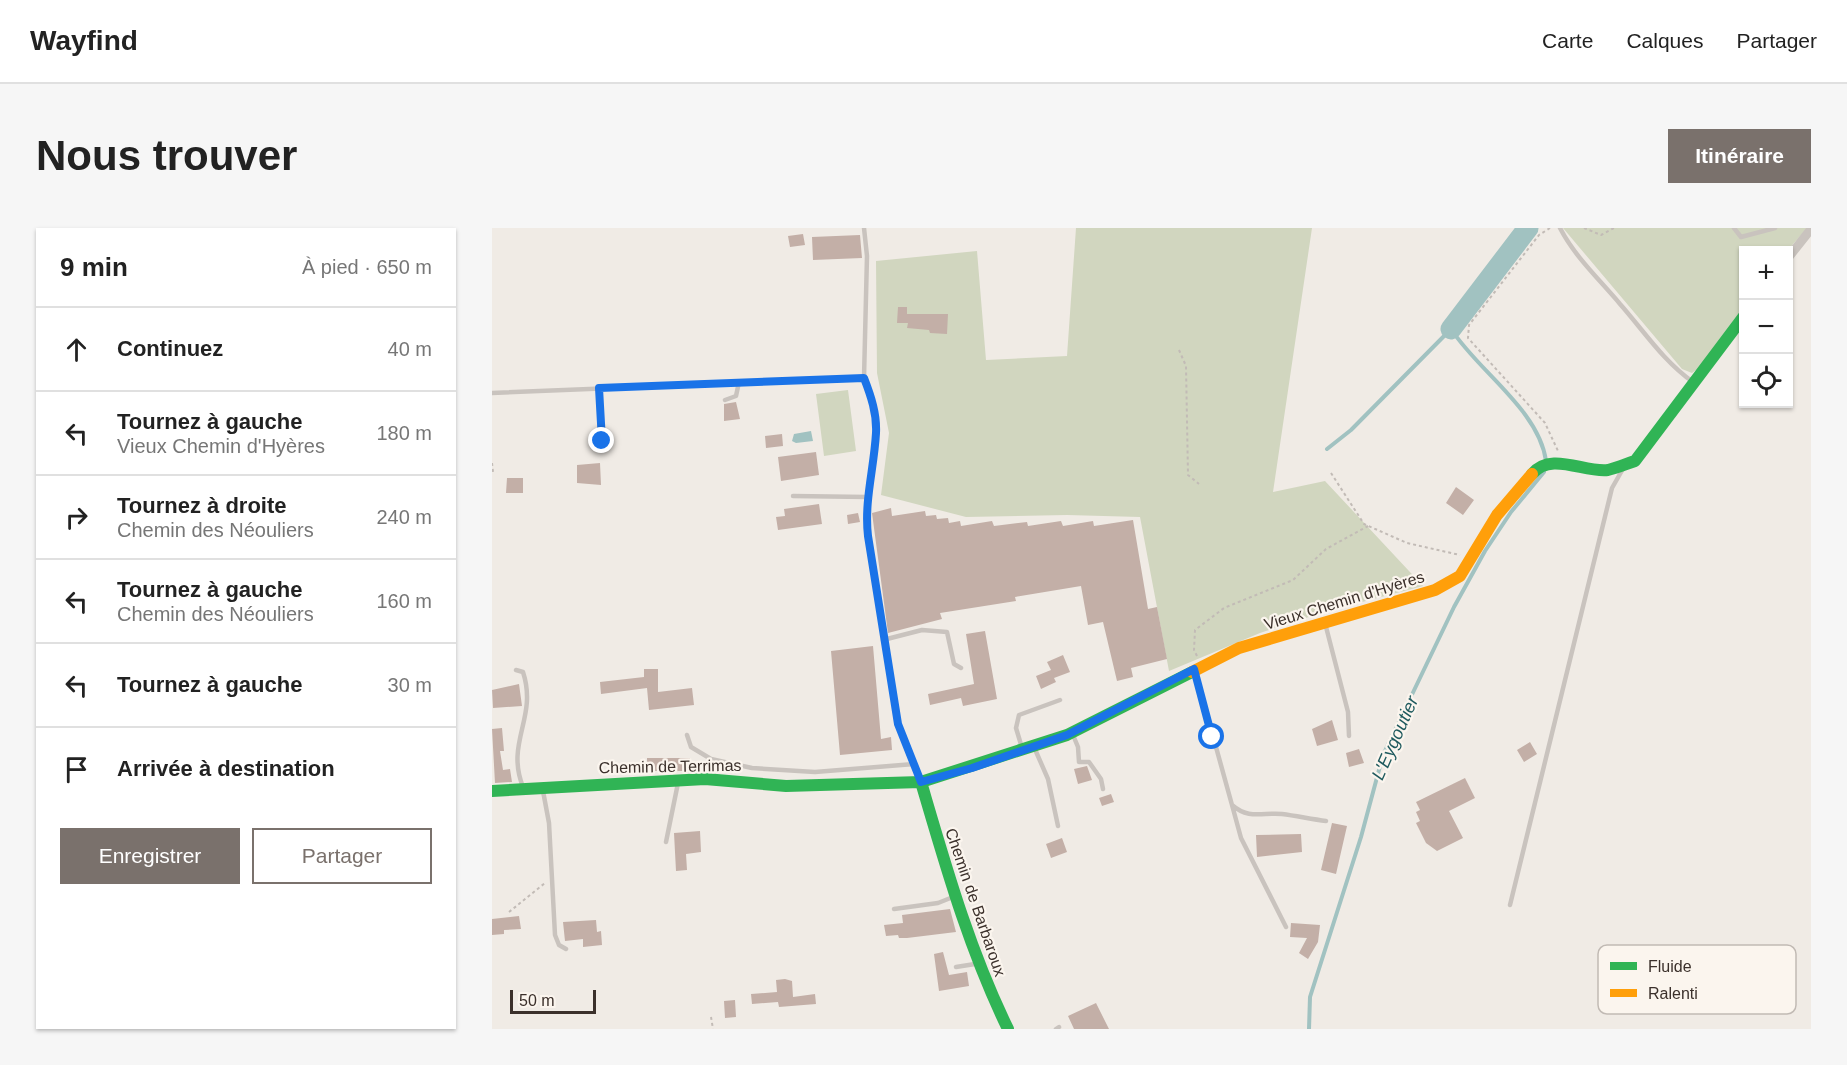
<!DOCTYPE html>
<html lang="fr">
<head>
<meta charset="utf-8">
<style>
	:root { --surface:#fff; --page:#f6f6f6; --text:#222; --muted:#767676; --line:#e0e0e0; --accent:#7a716c }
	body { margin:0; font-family:Helvetica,sans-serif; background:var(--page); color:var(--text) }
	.controls { position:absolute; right:18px; top:18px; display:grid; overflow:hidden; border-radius:0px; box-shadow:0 2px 4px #0004 }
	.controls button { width:54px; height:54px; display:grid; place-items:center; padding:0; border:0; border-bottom:2px solid var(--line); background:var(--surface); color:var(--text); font:30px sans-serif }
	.scale { position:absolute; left:18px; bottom:15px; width:86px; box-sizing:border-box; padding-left:6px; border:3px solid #3b302b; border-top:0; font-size:16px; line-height:21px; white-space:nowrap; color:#3b302b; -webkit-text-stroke:4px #fbf5ee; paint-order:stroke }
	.stop { position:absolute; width:18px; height:18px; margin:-14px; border:4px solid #1a73e8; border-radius:50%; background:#fff }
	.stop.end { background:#1a73e8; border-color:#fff; box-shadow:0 2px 6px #0008 }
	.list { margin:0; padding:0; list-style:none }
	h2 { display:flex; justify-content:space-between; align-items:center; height:78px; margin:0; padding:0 24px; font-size:26px }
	h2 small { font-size:20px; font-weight:400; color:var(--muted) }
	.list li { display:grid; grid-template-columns:39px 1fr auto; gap:18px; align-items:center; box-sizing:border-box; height:84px; padding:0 24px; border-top:2px solid var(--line) }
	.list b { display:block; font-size:22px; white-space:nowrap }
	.list p { margin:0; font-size:20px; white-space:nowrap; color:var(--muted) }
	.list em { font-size:20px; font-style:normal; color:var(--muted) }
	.actions { display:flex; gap:12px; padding:18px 24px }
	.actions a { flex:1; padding:14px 0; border:2px solid var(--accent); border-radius:0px; text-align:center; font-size:21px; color:var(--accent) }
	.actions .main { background:var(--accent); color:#fff }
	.icon { flex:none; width:33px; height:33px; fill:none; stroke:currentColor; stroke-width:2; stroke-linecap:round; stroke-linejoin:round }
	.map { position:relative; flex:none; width:1319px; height:801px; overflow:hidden; border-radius:0px }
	header { display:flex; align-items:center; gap:36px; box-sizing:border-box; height:84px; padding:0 30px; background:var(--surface); border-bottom:2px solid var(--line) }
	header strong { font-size:28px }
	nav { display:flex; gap:33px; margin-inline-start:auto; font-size:21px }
	.intro { display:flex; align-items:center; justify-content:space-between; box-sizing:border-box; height:144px; padding:0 36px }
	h1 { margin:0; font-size:42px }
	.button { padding:15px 27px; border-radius:0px; background:var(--accent); color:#fff; font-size:21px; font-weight:700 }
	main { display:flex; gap:36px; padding:0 36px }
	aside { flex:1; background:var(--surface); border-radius:0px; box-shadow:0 2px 4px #0004 }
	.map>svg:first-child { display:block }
</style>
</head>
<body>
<header>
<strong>Wayfind</strong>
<nav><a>Carte</a><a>Calques</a><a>Partager</a></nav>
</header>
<div class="intro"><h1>Nous trouver</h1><a class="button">Itinéraire</a></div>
<main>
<aside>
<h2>9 min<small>À pied · 650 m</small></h2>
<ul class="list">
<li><svg class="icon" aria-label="ahead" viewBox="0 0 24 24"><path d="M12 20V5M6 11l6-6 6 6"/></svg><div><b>Continuez</b></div><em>40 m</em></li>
<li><svg class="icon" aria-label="left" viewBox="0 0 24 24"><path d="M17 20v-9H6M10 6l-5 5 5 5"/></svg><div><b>Tournez à gauche</b><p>Vieux Chemin d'Hyères</p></div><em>180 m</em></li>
<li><svg class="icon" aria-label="right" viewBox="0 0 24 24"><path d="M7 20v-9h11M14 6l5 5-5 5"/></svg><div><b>Tournez à droite</b><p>Chemin des Néouliers</p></div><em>240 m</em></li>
<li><svg class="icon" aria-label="left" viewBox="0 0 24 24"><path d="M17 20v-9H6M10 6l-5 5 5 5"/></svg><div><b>Tournez à gauche</b><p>Chemin des Néouliers</p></div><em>160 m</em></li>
<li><svg class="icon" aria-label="left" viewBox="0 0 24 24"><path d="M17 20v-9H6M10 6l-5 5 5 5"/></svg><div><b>Tournez à gauche</b></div><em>30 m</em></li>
<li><svg class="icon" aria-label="arrive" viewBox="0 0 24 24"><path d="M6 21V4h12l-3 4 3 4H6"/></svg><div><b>Arrivée à destination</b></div></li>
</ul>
<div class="actions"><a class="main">Enregistrer</a><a>Partager</a></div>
</aside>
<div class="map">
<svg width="1319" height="801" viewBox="0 0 1319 801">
	<rect width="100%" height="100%" fill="#f0ebe5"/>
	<!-- green -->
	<path fill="#d1d6bf" d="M584,0H820L781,264L833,253L931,358L832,384L768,405L677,443L648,289L575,287L474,289L389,267L397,205L385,145L384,33L485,23L494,132L575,128Z
		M1071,0H1315L1296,22H1252L1251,81L1207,140L1200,145L1190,141Z
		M356,162L364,223L332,228L324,166Z"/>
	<!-- water -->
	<path fill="#a1c2c1" d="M319,203L321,213L304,215L300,213L302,206Z"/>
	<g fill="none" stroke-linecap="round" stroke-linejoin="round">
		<!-- stream -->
		<path stroke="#a1c2c1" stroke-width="4" d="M835,221L859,202L959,101C986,143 1047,182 1054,233
			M817,801L818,769L869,609L891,527L962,379L993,323L1019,284L1052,244"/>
		<!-- river -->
		<path stroke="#a1c2c1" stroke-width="21" d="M959,101L1036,0"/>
	</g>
	<!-- building -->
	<path fill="#c3afa7" d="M311,6L313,17L298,19L296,8Z
		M368,7L370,30L321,32L320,9Z
		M406,79H415V86H456L455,106L438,105L437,102L415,100L416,95H405Z
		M244,174L248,191L232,193V176Z
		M290,206L291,218L274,220L273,208Z
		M324,224L327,247L289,253L286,229Z
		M108,235L109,257L85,255V237Z
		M15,250H31V265H14Z
		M964,259L982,272L971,287L954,275Z
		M327,276L330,296L286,302L284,289L293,288L292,281Z
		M399,280L400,288L433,283L434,288L444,287L445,291L456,290L457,295L468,293L469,298L500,293L502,298L535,294L536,298L569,293L571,298L601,293L602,298L641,292L656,381L665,379L675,431L639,440L641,449L625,453L611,394L596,397L589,358L523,369L524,373L448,385L450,391L396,405L380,285Z
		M366,285L368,294L356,296L355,287Z
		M493,403L505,471L471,478L469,470L438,477L436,466L482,456L474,406Z
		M381,418L389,511L399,509L400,522L348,527L339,423Z
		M571,427L578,444L562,450L564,454L549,461L544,448L559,442L555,434Z
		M152,441H166V464L200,460L202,477L157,482L155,460L109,466L108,454L152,449Z
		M27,456L30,478L1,480L0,462Z
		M840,492L846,512L825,518L820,501Z
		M10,500L12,523H8L11,542L18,541L20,554L3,555L0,501Z
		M1038,514L1045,526L1032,534L1025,522Z
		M867,521L872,535L857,539L854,525Z
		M155,530H198V543H155Z
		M595,538L600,552L586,556L582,541Z
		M973,550L983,570L957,583L971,610L945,623L934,615L924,595L928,593L924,584L928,582L924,574Z
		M619,566L622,574L610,578L607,570Z
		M840,595L855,598L844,646L829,642Z
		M208,603L209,624L194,626L195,642L184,643L182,605Z
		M809,606L810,624L765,629L764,607Z
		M570,610L575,624L559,630L554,616Z
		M458,681L464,704L415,710H407L406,707L394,708L392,697L411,695L410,687Z
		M27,688L29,701L12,702V706L0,707V691Z
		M104,692L105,704L109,703L110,717L91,719V711L73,713L71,694Z
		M799,695L828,697L826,714L816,731L807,725L815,710L798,709Z
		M451,724L457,747L475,744L477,758L447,763L442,726Z
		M293,751L300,753L301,769L323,766L324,776L287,779L286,774L260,776L259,766L285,764L284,752Z
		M243,772L244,789L233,790L232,773Z
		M604,775L617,801H582L576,788Z"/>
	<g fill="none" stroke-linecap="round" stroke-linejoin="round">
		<!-- path -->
		<path stroke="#c2bbb6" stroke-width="2" stroke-dasharray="3 3" stroke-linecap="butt" d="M1058,0L1047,7L977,97L976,110L1053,195L1066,223
			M1092,0L1109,7L1122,0
			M687,122L694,138L696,247L707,256
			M0,235L1,244
			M839,245L872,296L915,315L968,327
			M705,428L702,422L703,402L732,380L801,352L834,321L876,298
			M17,684L53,655
			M219,789L221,801"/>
		<!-- lane -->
		<path stroke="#c9c3be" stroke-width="4.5" d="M372,0L375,28L372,150
			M1068,0C1083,29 1107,51 1128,76C1151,102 1172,134 1201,154
			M1242,0L1249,9L1283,0
			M107,160L110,213
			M0,165L372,150C379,168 385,186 384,205C382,241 372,273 376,308L406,496L428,552
			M233,172L244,168L247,154
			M301,268L375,269
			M833,395L856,484L857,508
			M391,412L430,402L455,404L462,436L469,440
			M24,442L31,444C46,490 13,514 31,559
			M703,443L740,577C757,592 771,584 790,586C805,588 819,591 834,593
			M195,507L199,519L219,531L260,540L323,544L422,536
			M581,507L586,519L587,534H597L609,551L611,561
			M542,519L556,551L566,598
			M530,520L524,500L527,487L568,472
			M51,563L57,595L63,707L67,717L74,721
			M740,577L749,610L794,699
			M174,614L186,555
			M1018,677L1120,260L1132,239
			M402,681L446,675L461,669
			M464,739L483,736
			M564,801L567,799"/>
		<!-- street -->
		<path stroke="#c9c3be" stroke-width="9" d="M1296,30L1319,1"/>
		<!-- fast -->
		<path stroke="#30b455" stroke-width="12" d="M1040,246C1059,223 1092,245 1116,242C1125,240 1134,236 1143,233L1252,88
			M429,554C454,639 477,721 516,801
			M0,563L213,551L294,558L429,554L575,507L700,444"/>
		<!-- slow -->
		<path stroke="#ff9f0a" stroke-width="12" d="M700,444L747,420L943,362L968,348L1005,287L1040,246"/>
	</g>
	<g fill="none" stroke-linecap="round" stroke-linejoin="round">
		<!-- route -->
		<path stroke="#1a73e8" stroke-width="8" d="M110,213L107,160L372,150C379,168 385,186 384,205C382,241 372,273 376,308L406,496L429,554L480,540L575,507L702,441L720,509"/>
	</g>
	<g text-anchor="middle" stroke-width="4.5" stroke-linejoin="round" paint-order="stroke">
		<!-- street labels -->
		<g font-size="16" fill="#3b302b" stroke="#fbf5ee">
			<text transform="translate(852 372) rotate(-17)" y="6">Vieux Chemin d'Hyères</text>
			<text transform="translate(178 538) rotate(-1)" y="6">Chemin de Terrimas</text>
			<text transform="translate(484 674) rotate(71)" y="6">Chemin de Barbaroux</text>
		</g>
		<!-- water labels -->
		<g font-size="18" font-style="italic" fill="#1f5a5e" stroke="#fbf5ee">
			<text transform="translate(903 510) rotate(-66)" y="6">L'Eygoutier</text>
		</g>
	</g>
	<!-- legend -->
	<rect x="1106" y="717" width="198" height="69" rx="9" fill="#fbf5ee" stroke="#c1bab4" stroke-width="1.5"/>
	<rect x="1118" y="734" width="27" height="8" fill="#30b455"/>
	<rect x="1118" y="761" width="27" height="8" fill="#ff9f0a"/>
	<g font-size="16" fill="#3b302b">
		<text x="1156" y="744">Fluide</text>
		<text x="1156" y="771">Ralenti</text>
	</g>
</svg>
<div class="controls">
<button>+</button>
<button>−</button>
<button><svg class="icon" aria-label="locate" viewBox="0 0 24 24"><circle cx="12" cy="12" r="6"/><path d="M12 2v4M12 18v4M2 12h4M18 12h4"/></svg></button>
</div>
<div class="scale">50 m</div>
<div class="stop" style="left:720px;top:509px"></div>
<div class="stop end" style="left:110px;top:213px"></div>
</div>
</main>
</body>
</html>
